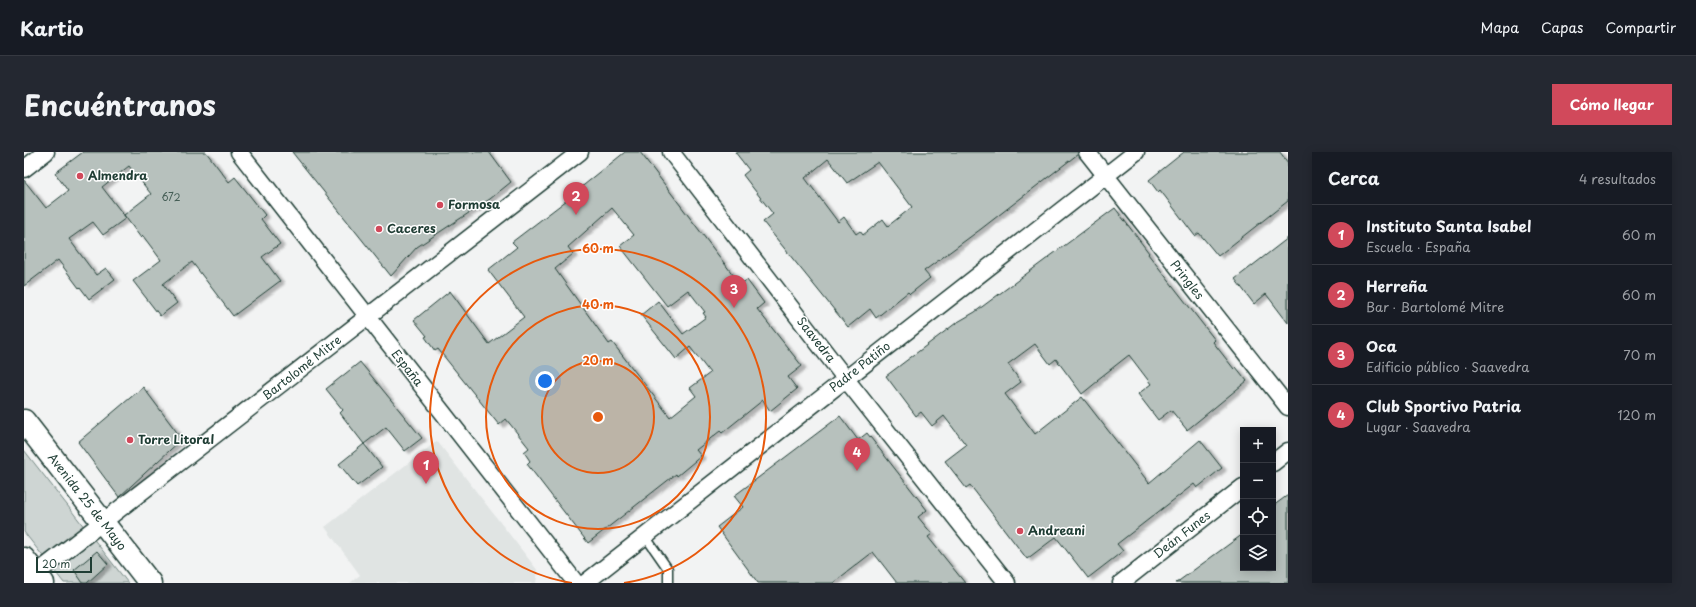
<!DOCTYPE html>
<html lang="es">
<head>
<meta charset="utf-8">
<style>
	:root { --surface:#171b24; --page:#242831; --text:#f1f3f6; --muted:#9ea1a6; --line:#363941; --accent:#d1495b }
	body { margin:0; font-family:"Playpen Sans",sans-serif; background:var(--page); color:var(--text) }
	.controls { position:absolute; right:12px; bottom:12px; display:grid; overflow:hidden; border-radius:0px; box-shadow:0 2px 10px #0003 }
	.controls button { width:36px; height:36px; display:grid; place-items:center; padding:0; border:0; border-bottom:1px solid var(--line); background:var(--surface); color:var(--text); font:20px sans-serif }
	.scale { position:absolute; left:12px; bottom:10px; width:56px; box-sizing:border-box; padding-left:4px; border:2px solid #1f3d34; border-top:0; font-size:11px; line-height:14px; white-space:nowrap; color:#1f3d34; -webkit-text-stroke:3px #fff; paint-order:stroke }
	.you { position:absolute; left:521px; top:229px; width:14px; height:14px; margin:-10px; border:3px solid #fff; border-radius:50%; background:#1a73e8; box-shadow:0 0 0 6px #1a73e833 }
	.badge { display:grid; place-items:center; width:26px; height:26px; border-radius:50%; background:var(--accent); color:#fff; font-size:13px; font-weight:700 }
	.pin { position:absolute; translate:-50% -33px; filter:drop-shadow(0 1px 2px #0008) }
	.pin::after { content:''; position:absolute; top:21px; width:14px; height:12px; background:inherit; clip-path:polygon(0 0,100% 0,50% 100%) }
	.list { margin:0; padding:0; list-style:none }
	h2 { display:flex; justify-content:space-between; align-items:center; height:52px; margin:0; padding:0 16px; font-size:17px }
	h2 small { font-size:13px; font-weight:400; color:var(--muted) }
	.list li { display:grid; grid-template-columns:26px 1fr auto; gap:12px; align-items:center; box-sizing:border-box; height:60px; padding:0 16px; border-top:1px solid var(--line) }
	.list b { display:block; font-size:15px; white-space:nowrap }
	.list p { margin:0; font-size:13px; white-space:nowrap; color:var(--muted) }
	.list em { font-size:13px; font-style:normal; color:var(--muted) }
	.icon { flex:none; width:22px; height:22px; fill:none; stroke:currentColor; stroke-width:2; stroke-linecap:round; stroke-linejoin:round }
	.map { position:relative; flex:none; width:1264px; height:431px; overflow:hidden; border-radius:0px }
	header { display:flex; align-items:center; gap:24px; box-sizing:border-box; height:56px; padding:0 20px; background:var(--surface); border-bottom:1px solid var(--line) }
	header strong { font-size:19px }
	nav { display:flex; gap:22px; margin-inline-start:auto; font-size:14px }
	.intro { display:flex; align-items:center; justify-content:space-between; box-sizing:border-box; height:96px; padding:0 24px }
	h1 { margin:0; font-size:28px }
	.button { padding:10px 18px; border-radius:0px; background:var(--accent); color:#fff; font-size:14px; font-weight:700 }
	main { display:flex; gap:24px; padding:0 24px }
	aside { flex:1; background:var(--surface); border-radius:0px; box-shadow:0 2px 10px #0003 }
	.map>svg:first-child { display:block }
</style>
</head>
<body>
<header>
<strong>Kartio</strong>
<nav><a>Mapa</a><a>Capas</a><a>Compartir</a></nav>
</header>
<div class="intro"><h1>Encuéntranos</h1><a class="button">Cómo llegar</a></div>
<main>
<div class="map">
<svg width="1264" height="431" viewBox="0 0 1264 431">
	<defs>
		<filter id="shadow"><feDropShadow dx="4.5" dy="2.5" stdDeviation="1" flood-color="#0004"/></filter>
	</defs>
	<rect width="100%" height="100%" fill="#f2f3f3"/>
	<filter id="ink" filterUnits="userSpaceOnUse"><feTurbulence type="fractalNoise" baseFrequency=".025" numOctaves="2"/><feDisplacementMap in="SourceGraphic" scale="8" xChannelSelector="R" yChannelSelector="G"/><feConvolveMatrix kernelMatrix="1 2 1 2 8 2 1 2 1" color-interpolation-filters="sRGB"/></filter>
	<g filter="url(#ink)">
		<!-- built -->
		<path fill="#e0e4e3" d="M413,289L514,419L512,431H326L336,423L301,375Z"/>
		<!-- green -->
		<path fill="#ced5d3" stroke="#768984" d="M0,298L104,431H40L0,380Z"/>
		<!-- building -->
		<path fill="#b7c1bd" stroke="#1f3d34" fill-rule="evenodd" filter="url(#shadow)" d="M59,0H182L205,30L211,25L241,63L237,67L256,92L238,105L256,129L209,164L168,110L139,132L153,151L136,164L109,129L137,108L119,84L117,86L100,63L127,42L105,14L78,35L102,66L79,83L69,70L45,87L72,123L82,116L91,127L65,147L56,135L55,136L34,108L0,134V28L22,56L44,39L31,21Z
			M268,0H465L487,30L466,47L393,95L367,124Z
			M601,0H616L716,132L723,128L740,151L733,157L778,214L764,225L773,237L746,259L739,248L698,281L696,279L672,298L677,304L653,324L652,322L564,391L503,312L506,309L500,300L505,296L482,267L475,273L414,197L411,199L401,185L403,184L390,168L426,139L465,192L500,165L464,118L493,95L488,90L556,38L555,37ZM588,56L610,83L596,94L643,154L664,138L681,160L679,161L682,165L659,182L634,149L617,163L652,207L666,195L686,221L666,236L672,244L646,265L588,190L585,192L531,117L549,102L544,95Z
			M711,0H1054V2L957,77L900,119L906,126L886,142L884,140L852,166L846,157L824,175L739,70L749,62L719,23L725,18ZM804,7L823,31L854,10L888,55L864,74L859,67L839,83L836,79L832,82L820,65L814,70L781,26Z
			M1160,0H1256L1264,11V49L1194,104L1175,81L1171,84L1136,38L1134,40L1125,28Z
			M1091,56L1125,101L1124,102L1191,188L1189,190L1210,217L1212,215L1223,229L1163,278L1147,258L1134,268L1114,242L1127,232L1105,203L1073,228L1074,229L1058,242L1032,207L1026,212L1011,192L984,212L997,230L981,242L1011,282L1058,245L1125,331L1176,288L1198,316L1173,336L1170,332L1093,392L1099,399L1064,426L1032,385L1003,407L946,333L942,336L921,309L942,293L920,264L908,274L897,260L892,264L862,224L932,171L951,160Z
			M1264,86V171L1242,142L1230,152L1211,127Z
			M336,210L398,286L381,299L362,275L340,292L358,315L333,334L315,312L340,292L316,261L319,258L302,237Z
			M119,235L158,287L95,345L54,290Z
			M816,264L834,288L843,281L903,358L894,365L908,382L904,385L941,431H873L849,400L809,431H734L693,375L719,355L710,344Z
			M1264,343V431H1152L1219,382V416H1249V354Z
			M73,399L84,412L63,431H59L50,418Z"/>
		<g fill="none" stroke-linecap="round" stroke-linejoin="round">
			<defs>
				<path id="lane" d="M621,384L644,417V431"/>
				<path id="street" d="M215,0L552,431
					M647,0L821,226L983,431
					M1063,0L1264,255
					M0,17L22,0
					M1249,311L1264,299
					M0,431L556,0
					M561,431L1112,0
					M1097,431L1219,335"/>
				<path id="secondary" d="M0,269L126,431
					M0,407L19,431"/>
			</defs>
			<!-- lane casing -->
			<use href="#lane" stroke="#1f3d34" stroke-width="11"/>
			<!-- street casing -->
			<use href="#street" stroke="#1f3d34" stroke-width="19"/>
			<!-- secondary casing -->
			<use href="#secondary" stroke="#1f3d34" stroke-width="25"/>
			<!-- lane -->
			<use href="#lane" stroke="#fff" stroke-width="8"/>
			<!-- street -->
			<use href="#street" stroke="#fff" stroke-width="16"/>
			<!-- secondary -->
			<use href="#secondary" stroke="#fff" stroke-width="22"/>
		</g>
	</g>
	<!-- distance rings -->
	<circle cx="574" cy="265" r="56" fill="#e8590c" fill-opacity=".12"/>
	<g fill="none" stroke="#e8590c" stroke-width="2">
		<circle cx="574" cy="265" r="56"/>
		<circle cx="574" cy="265" r="112"/>
		<path d="M548 431A168 168 0 1 1 600 431"/>
	</g>
	<!-- markers -->
	<g fill="#d1495b" stroke="#fff" stroke-width="1.5">
		<circle cx="56" cy="24" r="4"/>
		<circle cx="416" cy="53" r="4"/>
		<circle cx="355" cy="77" r="4"/>
		<circle cx="106" cy="288" r="4"/>
		<circle cx="996" cy="379" r="4"/>
	</g>
	<g text-anchor="middle" stroke-width="3" stroke-linejoin="round" paint-order="stroke">
		<!-- number labels -->
		<g font-size="10" fill="#455e56">
			<text x="147" y="49">672</text>
		</g>
		<!-- poi labels -->
		<g font-size="12" font-weight="bold" fill="#1f3d34" stroke="#fff" text-anchor="start">
			<text x="64" y="28">Almendra</text>
			<text x="424" y="57">Formosa</text>
			<text x="363" y="81">Caceres</text>
			<text x="114" y="292">Torre Litoral</text>
			<text x="1004" y="383">Andreani</text>
		</g>
		<!-- street labels -->
		<g font-size="12" fill="#1f3d34" stroke="#fff">
			<text transform="translate(1163 128) rotate(52)" y="4">Pringles</text>
			<text transform="translate(792 188) rotate(52)" y="4">Saavedra</text>
			<text transform="translate(836 215) rotate(-38)" y="4">Padre Patiño</text>
			<text transform="translate(278 216) rotate(-38)" y="4">Bartolomé Mitre</text>
			<text transform="translate(383 216) rotate(52)" y="4">España</text>
			<text transform="translate(63 350) rotate(52)" y="4">Avenida 25 de Mayo</text>
			<text transform="translate(1158 383) rotate(-38)" y="4">Deán Funes</text>
		</g>
	</g>
	<circle cx="574" cy="265" r="6" fill="#e8590c" stroke="#fff" stroke-width="2"/>
	<g font-size="12" text-anchor="middle" font-weight="bold" fill="#e8590c" stroke="#fff" stroke-width="3" stroke-linejoin="round" paint-order="stroke">
		<text x="574" y="101">60 m</text>
		<text x="574" y="157">40 m</text>
		<text x="574" y="213">20 m</text>
	</g>
</svg>
<div class="controls">
<button>+</button>
<button>−</button>
<button><svg class="icon" aria-label="locate" viewBox="0 0 24 24"><circle cx="12" cy="12" r="6"/><path d="M12 2v4M12 18v4M2 12h4M18 12h4"/></svg></button>
<button><svg class="icon" aria-label="layers" viewBox="0 0 24 24"><path d="M12 4l9 5-9 5-9-5zM3 14l9 5 9-5"/></svg></button>
</div>
<div class="scale">20 m</div>
<div class="you"></div>
<div class="pin badge" style="left:402px;top:332px">1</div>
<div class="pin badge" style="left:552px;top:63px">2</div>
<div class="pin badge" style="left:710px;top:156px">3</div>
<div class="pin badge" style="left:833px;top:319px">4</div>
</div>
<aside>
<h2>Cerca<small>4 resultados</small></h2>
<ul class="list">
<li><span class="badge">1</span><div><b>Instituto Santa Isabel</b><p>Escuela · España</p></div><em>60 m</em></li>
<li><span class="badge">2</span><div><b>Herreña</b><p>Bar · Bartolomé Mitre</p></div><em>60 m</em></li>
<li><span class="badge">3</span><div><b>Oca</b><p>Edificio público · Saavedra</p></div><em>70 m</em></li>
<li><span class="badge">4</span><div><b>Club Sportivo Patria</b><p>Lugar · Saavedra</p></div><em>120 m</em></li>
</ul>
</aside>
</main>
</body>
</html>
